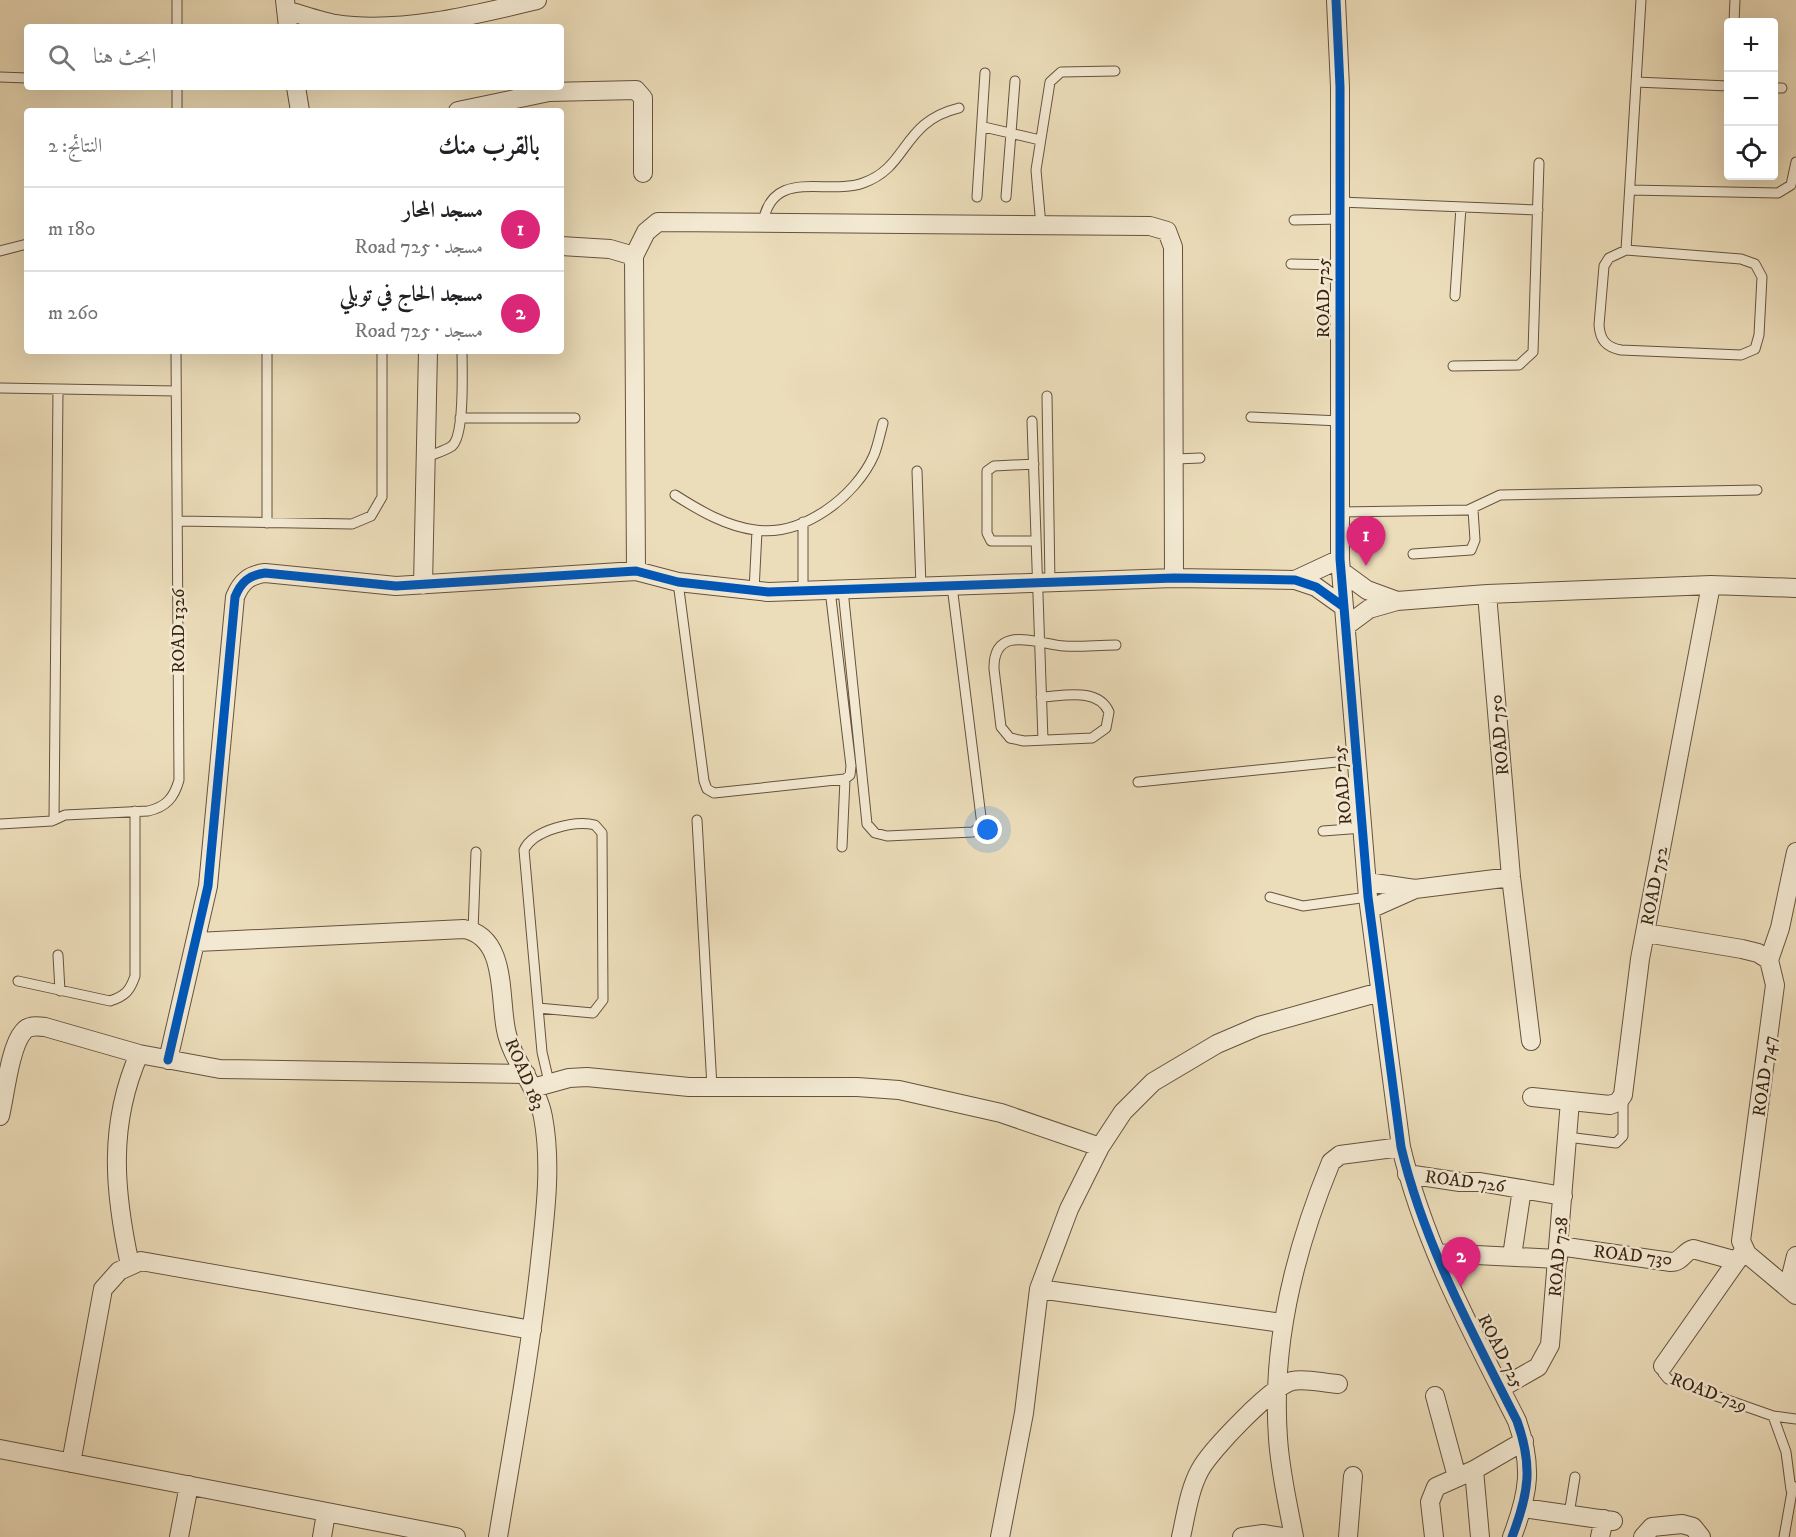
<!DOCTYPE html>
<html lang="ar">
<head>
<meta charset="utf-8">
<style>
	:root { --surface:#fff; --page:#f6f6f6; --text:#202124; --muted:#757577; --line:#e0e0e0; --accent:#db2777 }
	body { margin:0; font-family:"IM FELL DW Pica",Amiri,serif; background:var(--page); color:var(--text); direction:rtl }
	.controls { position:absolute; right:18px; top:18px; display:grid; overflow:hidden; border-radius:6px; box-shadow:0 6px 24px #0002 }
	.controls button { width:54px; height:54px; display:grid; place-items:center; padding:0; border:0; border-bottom:2px solid var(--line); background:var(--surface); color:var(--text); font:30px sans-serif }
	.you { position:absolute; left:988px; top:830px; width:21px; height:21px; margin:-15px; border:4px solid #fff; border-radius:50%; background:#1a73e8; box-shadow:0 0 0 9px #1a73e833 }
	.badge { display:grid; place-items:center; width:39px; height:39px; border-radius:50%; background:var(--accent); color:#fff; font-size:20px; font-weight:700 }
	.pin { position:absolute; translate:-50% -50px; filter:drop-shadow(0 2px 3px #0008) }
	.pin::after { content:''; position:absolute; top:32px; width:21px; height:18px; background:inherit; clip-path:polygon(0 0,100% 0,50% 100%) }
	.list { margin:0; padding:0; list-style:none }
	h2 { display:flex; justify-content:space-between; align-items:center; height:78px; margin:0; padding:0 24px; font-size:26px }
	h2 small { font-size:20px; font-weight:400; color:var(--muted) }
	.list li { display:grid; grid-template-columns:39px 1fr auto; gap:18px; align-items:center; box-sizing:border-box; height:84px; padding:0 24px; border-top:2px solid var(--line) }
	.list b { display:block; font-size:22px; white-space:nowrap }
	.list p { margin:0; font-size:20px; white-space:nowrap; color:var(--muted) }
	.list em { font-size:20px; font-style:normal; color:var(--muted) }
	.icon { flex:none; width:33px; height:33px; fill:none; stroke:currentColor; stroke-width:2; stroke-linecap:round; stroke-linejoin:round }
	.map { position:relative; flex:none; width:1796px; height:1537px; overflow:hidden; direction:ltr }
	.search { position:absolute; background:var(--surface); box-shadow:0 6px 24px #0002; left:24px; top:24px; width:540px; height:66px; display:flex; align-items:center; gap:15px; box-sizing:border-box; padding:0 21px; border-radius:6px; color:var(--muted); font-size:22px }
	.panel { position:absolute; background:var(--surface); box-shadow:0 6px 24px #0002; left:24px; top:108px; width:540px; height:246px; border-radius:6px; direction:rtl }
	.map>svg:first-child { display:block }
</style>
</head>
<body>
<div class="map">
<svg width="1796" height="1537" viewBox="0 0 1796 1537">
	<rect width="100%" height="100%" fill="#ecddba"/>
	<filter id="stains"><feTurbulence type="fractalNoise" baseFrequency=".00333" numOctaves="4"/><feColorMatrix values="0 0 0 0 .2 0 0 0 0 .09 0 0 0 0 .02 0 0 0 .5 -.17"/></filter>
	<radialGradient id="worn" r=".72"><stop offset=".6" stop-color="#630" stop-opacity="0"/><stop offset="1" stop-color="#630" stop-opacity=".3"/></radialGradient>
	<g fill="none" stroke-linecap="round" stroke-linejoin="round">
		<defs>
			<path id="service" d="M1734,22L1735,0
				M177,27V0
				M0,77L27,78
				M1636,82L1728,86
				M177,87V111
				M1774,88H1782
				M984,127L1040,140
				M1630,190L1778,193L1791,185L1796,162
				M977,197L985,73
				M1006,197L1015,81
				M1340,202L1538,210
				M1294,220L1340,219
				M763,223C772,167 826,196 863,183C909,167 901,122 959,108
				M1041,226L1036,170L1050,82L1061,72L1115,71
				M1626,250L1741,259L1755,264L1762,277L1759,335L1755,349L1741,355L1621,350C1606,347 1600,340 1599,325L1604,266L1609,258Z
				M1626,250L1641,0
				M0,251L27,244
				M1291,264L1340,265
				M1455,296L1461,207
				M267,351V523
				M1453,366L1519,365L1533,352L1539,163
				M0,388L176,391
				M1047,396L1050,583
				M1251,417L1340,421
				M460,418H575
				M1032,421L1043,740
				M425,458C433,454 445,451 452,446C465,435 462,369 462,351
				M1176,459L1200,458
				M1034,464L994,466L987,471V533L991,541H1036
				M917,471L921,587
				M675,495C700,511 726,526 755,530C803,537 856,496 874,455C878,445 880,434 883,423
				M1340,512L1468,510L1500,495L1757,490
				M178,521L352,524L371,516L382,497V351
				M1413,554L1471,550L1475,540L1473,510
				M678,582L704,781L707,789L714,793L845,779L850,775L851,766L830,590
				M843,590L867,824L875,833L887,836L973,832L982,825L952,586
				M754,591L757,531
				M803,591V522
				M1041,697C1063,696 1098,687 1109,712L1106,728L1092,738L1024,741L1010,738L1001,727L994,669C993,623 1038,644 1064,646C1081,647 1098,645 1116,645
				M1138,782L1357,760
				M54,820L58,390
				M697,820L712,1087
				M0,824L52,821L65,815L148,811C166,807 174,798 179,780L176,351
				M1323,831L1363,828
				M842,847L845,779
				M1270,897L1303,906L1368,897
				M473,931L476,852
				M58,955L60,991
				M18,981L110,1001C125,996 130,991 135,976V811
				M538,1008L593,1013L603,1000L602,833L595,825C575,820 533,830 524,850L542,1052L549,1082
				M1567,1137L1616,1143L1623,1136V1099
				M1663,1366V1373L1668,1379L1773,1416L1796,1419
				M1773,1416L1786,1452L1791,1490
				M1569,1514L1575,1477
				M1784,1537L1793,1486"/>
			<path id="minor" d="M285,0L288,27
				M1336,0L1340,87V559L1368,897L1401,1147C1424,1244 1472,1332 1517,1421C1533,1466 1529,1493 1512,1537
				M286,10C302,15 319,21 335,24C399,34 475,15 537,0
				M296,87L300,111
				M458,111L549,92L636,90L643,98V173
				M561,246L610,249L634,256
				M636,571L634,256L646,232L658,222L1150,226L1167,231L1173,247L1174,578
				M1341,571L1367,590L1397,601
				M1295,580L1340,559
				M423,585L428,351
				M1487,594L1511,877L1531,1041
				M1346,626L1369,609L1397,601L1487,594L1711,585L1796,588
				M1367,882L1415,889L1511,877
				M1370,909L1415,889
				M1646,933L1742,949L1758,953L1769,960L1775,985L1741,1241L1747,1254L1796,1295
				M197,942L464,929C507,937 499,996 506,1030C512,1061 537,1085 543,1117C552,1164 545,1216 540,1262C530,1355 513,1446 498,1537
				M1769,960L1780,928L1796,852
				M168,1060L208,886L235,597C241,582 249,575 265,573L396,586L636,571L678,582L768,592L1174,578L1295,580L1316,587L1344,607
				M533,1088L569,1078L587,1077L689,1087H857L899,1090L1001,1113L1100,1147
				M1532,1097L1610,1105L1618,1102L1623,1095L1640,959L1711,585
				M0,1116C5,1095 10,1047 23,1032C28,1025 37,1026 45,1027L139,1054L220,1069L526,1074
				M1407,1174L1460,1182H1480L1563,1196
				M1559,1246L1671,1262C1682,1262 1683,1252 1693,1249L1737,1261
				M1436,1253L1558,1259
				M1512,1256L1522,1189
				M130,1265C114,1191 108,1125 139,1054
				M1788,1288L1796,1256
				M1039,1289L1282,1323
				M1663,1366L1743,1252
				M1501,1388L1538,1367L1550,1345L1570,1101
				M1435,1396L1457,1477
				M0,1449L456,1537
				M71,1463L103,1289L119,1271L141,1261L532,1330
				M1474,1470L1480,1537
				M1523,1508L1613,1521
				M179,1537L189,1485
				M322,1537L326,1513
				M1000,1537L1024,1413L1039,1289L1069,1209L1100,1147L1123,1112L1153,1082L1217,1044L1259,1026L1380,992
				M1181,1537C1186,1515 1189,1490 1200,1470C1210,1451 1272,1386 1292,1381C1306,1378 1323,1383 1338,1384
				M1242,1537L1263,1534L1282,1537
				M1294,1537C1288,1505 1280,1471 1278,1438C1271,1343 1295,1249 1331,1162L1340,1155L1401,1147
				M1348,1537L1353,1476
				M1434,1537L1430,1502L1436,1487L1474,1470L1524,1441
				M1600,1537L1604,1519
				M1643,1537L1652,1527L1682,1524L1693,1527L1701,1537"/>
		</defs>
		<!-- service casing -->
		<use href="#service" stroke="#66523d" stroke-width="11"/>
		<!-- minor casing -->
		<use href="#minor" stroke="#66523d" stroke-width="20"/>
		<!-- service -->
		<use href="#service" stroke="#f3e9d2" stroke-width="9"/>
		<!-- minor -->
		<use href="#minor" stroke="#f3e9d2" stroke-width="18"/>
		<defs>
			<path id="cycleway" d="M1336,0L1340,87V559L1368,897L1401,1147C1424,1244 1472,1332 1517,1421C1533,1466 1529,1493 1512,1537
				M168,1060L208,886L235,597C241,582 249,575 265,573L396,586L636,571L678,582L768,592L1174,578L1295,580L1316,587L1344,607"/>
		</defs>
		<!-- cycleway casing -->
		<use href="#cycleway" stroke="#f3e9d2" stroke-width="13"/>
		<!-- cycleway -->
		<use href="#cycleway" stroke="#0057b8" stroke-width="9"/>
	</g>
	<g text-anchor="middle" stroke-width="5" stroke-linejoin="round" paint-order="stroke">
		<!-- street labels -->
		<g font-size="18" fill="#392413" stroke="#f3e9d2">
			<text transform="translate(1323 298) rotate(-90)" y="6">ROAD 725</text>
			<text transform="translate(178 631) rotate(-90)" y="6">ROAD 1326</text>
			<text transform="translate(1499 735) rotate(-95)" y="6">ROAD 750</text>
			<text transform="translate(1342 785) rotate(-95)" y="6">ROAD 725</text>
			<text transform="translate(1654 886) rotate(-79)" y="6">ROAD 752</text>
			<text transform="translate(525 1074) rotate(67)" y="6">ROAD 183</text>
			<text transform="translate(1764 1076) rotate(-82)" y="6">ROAD 747</text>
			<text transform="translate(1465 1181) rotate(7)" y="6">ROAD 726</text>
			<text transform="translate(1633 1255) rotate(6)" y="6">ROAD 730</text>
			<text transform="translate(1558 1257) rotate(-85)" y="6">ROAD 728</text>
			<text transform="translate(1501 1351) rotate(63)" y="6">ROAD 725</text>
			<text transform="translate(1709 1392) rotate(21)" y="6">ROAD 729</text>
		</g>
	</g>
	<rect width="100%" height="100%" filter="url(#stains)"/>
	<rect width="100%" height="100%" fill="url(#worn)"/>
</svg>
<div class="controls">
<button>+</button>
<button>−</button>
<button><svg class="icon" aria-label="locate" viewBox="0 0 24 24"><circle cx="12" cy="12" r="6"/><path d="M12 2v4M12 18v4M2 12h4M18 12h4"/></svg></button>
</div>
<div class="you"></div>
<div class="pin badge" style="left:1366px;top:566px">1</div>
<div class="pin badge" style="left:1461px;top:1287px">2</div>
<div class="search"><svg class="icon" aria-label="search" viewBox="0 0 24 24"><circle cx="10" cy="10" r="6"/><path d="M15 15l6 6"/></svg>ابحث هنا</div>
<section class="panel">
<h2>بالقرب منك<small>النتائج: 2</small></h2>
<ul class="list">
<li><span class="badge">1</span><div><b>مسجد المحار</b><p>مسجد · Road 725</p></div><em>180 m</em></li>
<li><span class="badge">2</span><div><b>مسجد الحاج في توبلي</b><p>مسجد · Road 725</p></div><em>260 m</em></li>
</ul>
</section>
</div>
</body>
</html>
